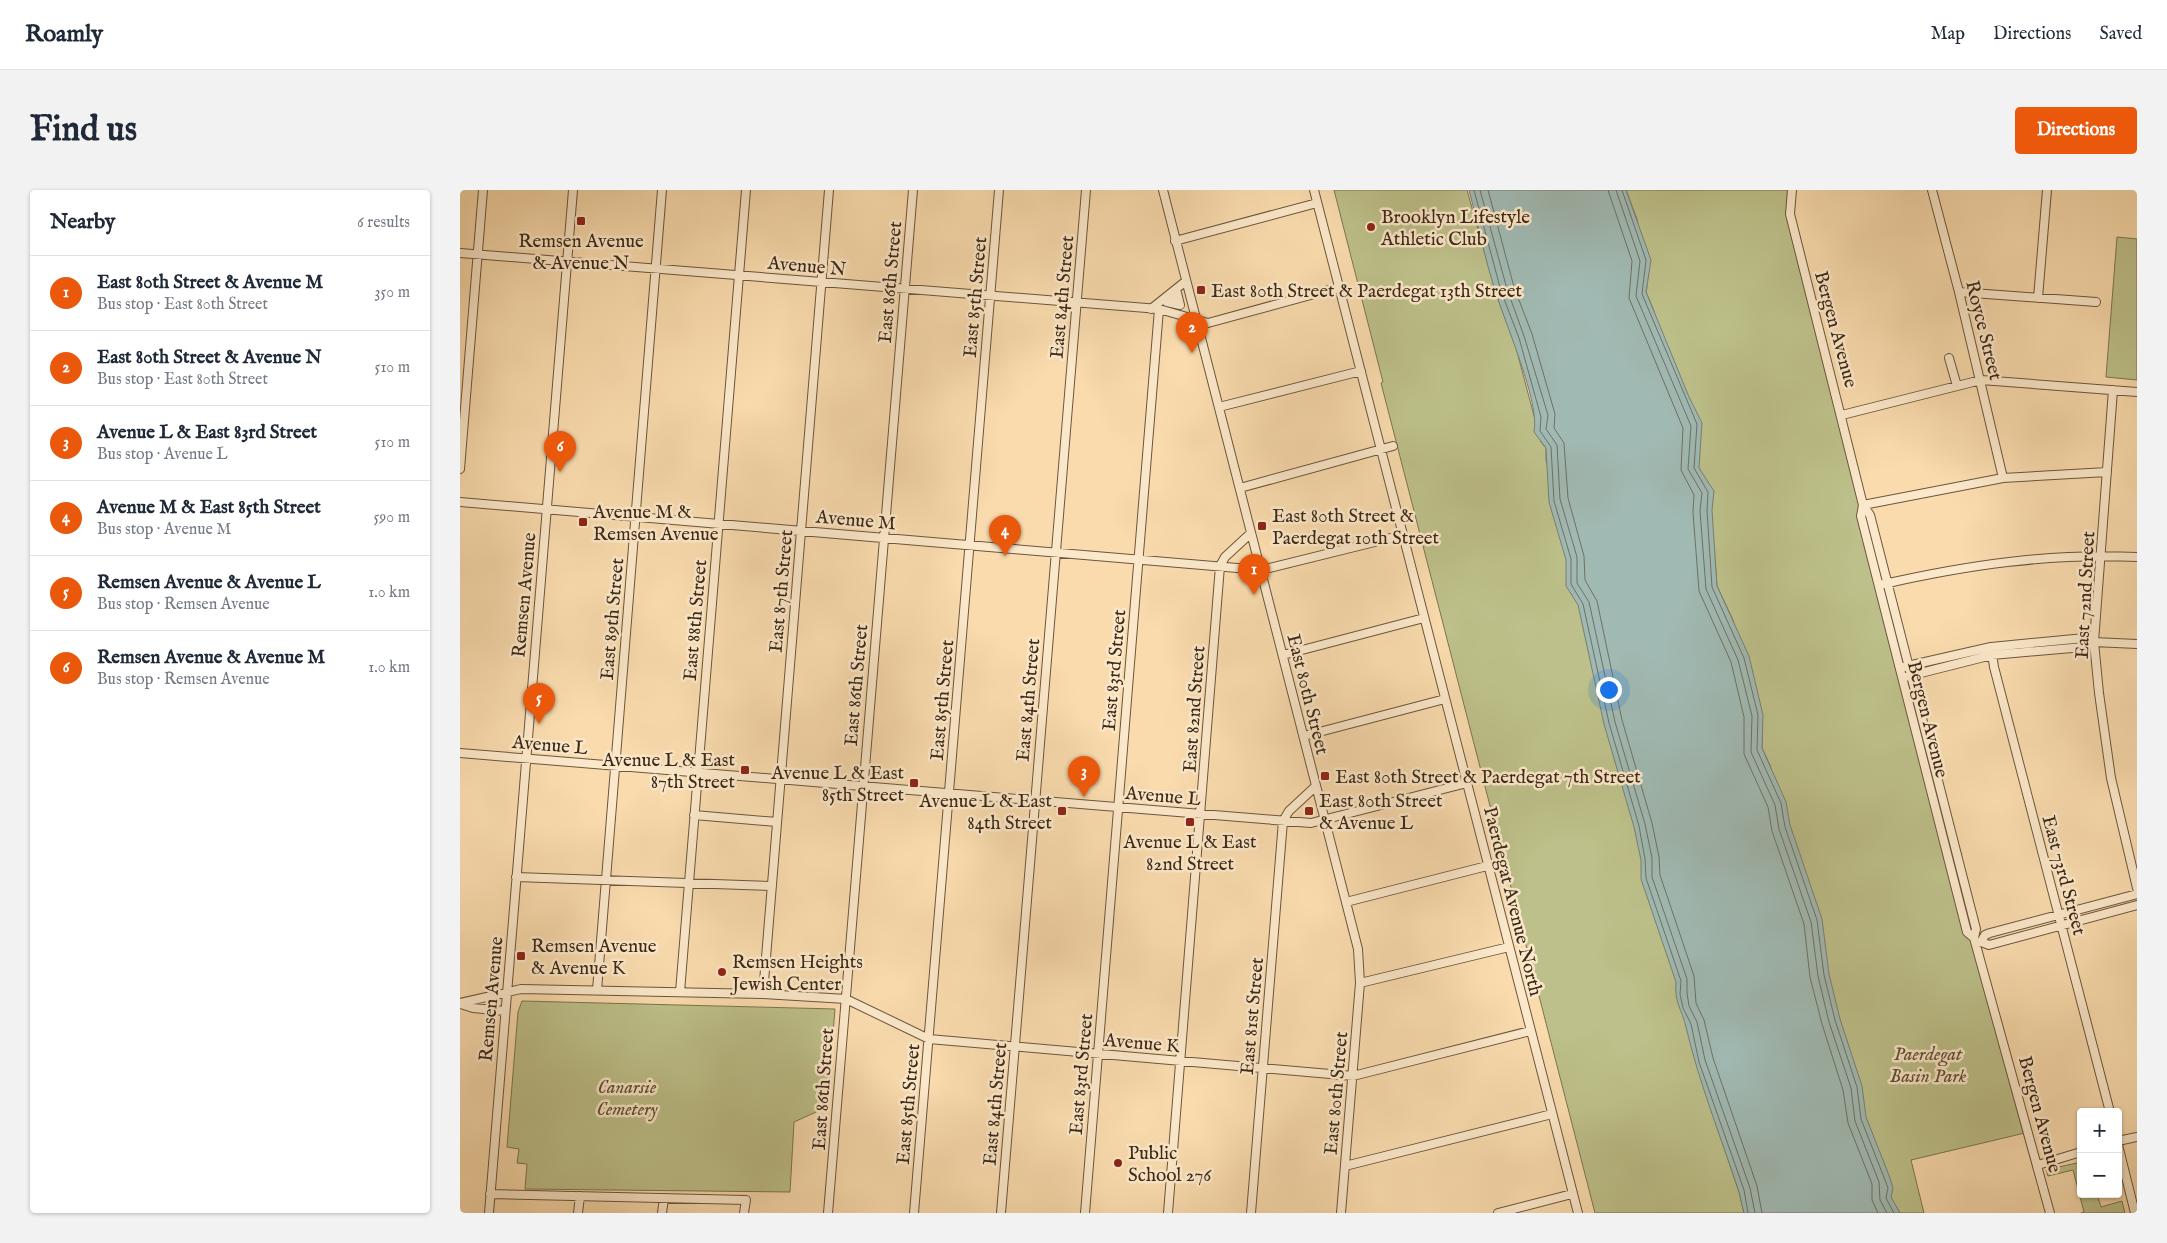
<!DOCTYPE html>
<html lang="en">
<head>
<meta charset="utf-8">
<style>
	:root { --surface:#fff; --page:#f2f2f3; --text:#1f2937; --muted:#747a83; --line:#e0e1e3; --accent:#ea580c }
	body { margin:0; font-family:"IM FELL English",serif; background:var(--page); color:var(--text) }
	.controls { position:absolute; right:15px; bottom:15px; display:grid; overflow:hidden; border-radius:5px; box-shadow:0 1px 4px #0004 }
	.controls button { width:45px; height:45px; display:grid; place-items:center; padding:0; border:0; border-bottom:1px solid var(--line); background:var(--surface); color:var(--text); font:25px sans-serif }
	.you { position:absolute; left:1148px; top:499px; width:18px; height:18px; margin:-12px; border:4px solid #fff; border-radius:50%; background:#1a73e8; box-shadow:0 0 0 8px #1a73e833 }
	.badge { display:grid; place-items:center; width:32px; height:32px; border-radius:50%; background:var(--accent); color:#fff; font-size:16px; font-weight:700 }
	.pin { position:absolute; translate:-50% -41px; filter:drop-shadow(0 1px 2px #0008) }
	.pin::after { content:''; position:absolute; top:26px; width:18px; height:15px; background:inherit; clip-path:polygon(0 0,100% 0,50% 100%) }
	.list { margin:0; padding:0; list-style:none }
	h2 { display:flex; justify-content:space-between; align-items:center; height:65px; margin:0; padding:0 20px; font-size:21px }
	h2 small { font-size:16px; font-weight:400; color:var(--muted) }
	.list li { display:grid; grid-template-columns:32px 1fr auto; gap:15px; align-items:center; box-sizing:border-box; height:75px; padding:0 20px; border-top:1px solid var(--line) }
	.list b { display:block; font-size:19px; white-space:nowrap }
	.list p { margin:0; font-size:16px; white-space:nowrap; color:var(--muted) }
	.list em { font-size:16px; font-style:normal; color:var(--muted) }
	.map { position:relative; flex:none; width:1677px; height:1023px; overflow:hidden; border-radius:5px }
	header { display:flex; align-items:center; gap:30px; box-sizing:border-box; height:70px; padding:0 25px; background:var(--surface); border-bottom:1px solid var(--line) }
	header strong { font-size:24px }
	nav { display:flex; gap:28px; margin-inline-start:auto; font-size:18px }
	.intro { display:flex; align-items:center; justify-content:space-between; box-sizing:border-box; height:120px; padding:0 30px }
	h1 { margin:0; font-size:35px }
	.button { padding:12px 22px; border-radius:5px; background:var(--accent); color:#fff; font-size:18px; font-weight:700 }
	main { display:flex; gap:30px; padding:0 30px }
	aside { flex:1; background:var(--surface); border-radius:5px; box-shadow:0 1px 4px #0004 }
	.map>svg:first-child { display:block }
</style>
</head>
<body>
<header>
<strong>Roamly</strong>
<nav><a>Map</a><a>Directions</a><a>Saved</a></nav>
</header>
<div class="intro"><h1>Find us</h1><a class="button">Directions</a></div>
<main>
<aside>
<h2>Nearby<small>6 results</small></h2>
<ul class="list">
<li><span class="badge">1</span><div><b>East 80th Street &amp; Avenue M</b><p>Bus stop · East 80th Street</p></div><em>350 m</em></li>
<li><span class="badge">2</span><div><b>East 80th Street &amp; Avenue N</b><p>Bus stop · East 80th Street</p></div><em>510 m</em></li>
<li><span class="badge">3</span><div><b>Avenue L &amp; East 83rd Street</b><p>Bus stop · Avenue L</p></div><em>510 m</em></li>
<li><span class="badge">4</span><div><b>Avenue M &amp; East 85th Street</b><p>Bus stop · Avenue M</p></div><em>590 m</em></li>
<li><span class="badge">5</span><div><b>Remsen Avenue &amp; Avenue L</b><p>Bus stop · Remsen Avenue</p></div><em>1.0 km</em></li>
<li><span class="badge">6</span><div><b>Remsen Avenue &amp; Avenue M</b><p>Bus stop · Remsen Avenue</p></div><em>1.0 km</em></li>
</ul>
</aside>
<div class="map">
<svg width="1677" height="1023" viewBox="0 0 1677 1023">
	<rect width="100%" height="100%" fill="#f9dbad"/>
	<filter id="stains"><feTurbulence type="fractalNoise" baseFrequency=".004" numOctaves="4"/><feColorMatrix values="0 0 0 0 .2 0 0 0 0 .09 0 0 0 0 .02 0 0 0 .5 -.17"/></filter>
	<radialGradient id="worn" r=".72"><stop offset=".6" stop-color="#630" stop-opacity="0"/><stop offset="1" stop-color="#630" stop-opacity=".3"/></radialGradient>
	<!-- green -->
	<path fill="#bdc08a" stroke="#7d7450" d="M874,0H1007L1036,103L1056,158L1081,252L1086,258V270L1253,925L1279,1002L1284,1023H1135L921,193L923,192Z
		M1166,0H1331L1330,24L1569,942L1451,970L1464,1023H1440L1412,979L1310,575L1302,558V547L1273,430L1257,396L1254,357L1194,121L1186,102L1187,96L1177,29Z
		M1657,47L1677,49V190L1646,187Z
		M62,811L375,819L367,917L334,932L330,1002L65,999L67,974L57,973L59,959L47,957L58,822Z
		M1621,972V1004H1637L1641,1017L1662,1011L1665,1023H1621L1624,1022L1613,980L1588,986L1586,980Z"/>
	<!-- water -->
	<path fill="#a0b9b2" stroke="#787f74" d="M1009,0H1166L1191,70L1186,102L1229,207L1242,233L1239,278L1254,301L1252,320L1257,396L1289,466L1303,525L1302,558L1326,612L1330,635L1362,729L1369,784L1380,829L1402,896L1406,927L1430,988L1433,998L1431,1007L1440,1023H1284L1279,1002C1261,947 1239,893 1226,837C1222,819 1214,813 1216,792L1181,689V670L1174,637L1144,534L1118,415L1106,396V370L1089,312L1086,258L1074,242C1080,212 1046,136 1036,103C1025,70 1018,34 1009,0Z"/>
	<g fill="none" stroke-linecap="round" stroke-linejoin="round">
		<!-- shore -->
		<path stroke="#6e7164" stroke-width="1" d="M1014,0L1041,101L1059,148L1081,227L1080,241L1091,257L1094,311L1111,369V394L1123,414L1149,533L1179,636L1185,669L1186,688L1221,791L1220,804L1223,818L1231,834L1239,872L1284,1000L1288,1023
			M1020,0L1047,99L1064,146L1088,225L1086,239L1097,255L1100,309L1117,367V393L1129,412L1155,532L1185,634L1192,668V687L1227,789V803L1229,816L1237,832L1245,870L1290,998L1295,1023
			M1028,0L1054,97L1072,144L1095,224L1094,238L1104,253L1108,308L1124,366L1125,390L1137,411L1162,530L1192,633L1199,667L1200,685L1234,786L1236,813L1244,830L1253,868L1297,996L1302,1023
			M1148,0L1172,71L1169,108L1223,238L1221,280L1234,305L1233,322L1239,401L1271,472L1284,527V564L1308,617L1312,641L1344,734L1350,787L1362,834L1383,900L1388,933L1412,994V1010L1418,1023
			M1156,0L1180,71L1176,106L1231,236L1228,279L1242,303L1240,321L1246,399L1278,470L1292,526L1291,562L1315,615L1319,639L1351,732L1358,786L1369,832L1391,898L1395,931L1419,992L1420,1010L1427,1023
			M1162,0L1186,70L1182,104L1237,234L1234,278L1248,302L1247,321L1252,397L1284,468L1298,525L1297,560L1321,613L1325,637L1357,730L1364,785L1375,830L1397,897L1401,929L1425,990L1428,998L1426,1008L1434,1023"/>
		<defs>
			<path id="minor" d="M703,0L898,759L900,793L881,1023
				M854,0L1118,1023
				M1332,0L1330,24L1403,315L1410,325L1516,739L1514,748L1590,1023
				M1472,0L1499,102L1543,288
				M715,51L857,13
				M0,63L699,119L748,133L880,97
				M1499,102L1636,112
				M717,103L720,115L707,112Z
				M1578,108L1587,0
				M691,119L726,91
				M1489,168L1497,196
				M1653,200L1634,452L1639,503L1651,588L1677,698
				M759,217L901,181
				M1382,225L1521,190L1677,202
				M0,279L23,0
				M780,298L933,256
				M0,312L801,380L943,345
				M1403,315L1401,326L1507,742L1514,748
				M1403,315L1543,288L1647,282
				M1424,394C1508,375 1590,363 1677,367
				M1531,457L1534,477L1650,922
				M823,465L964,428
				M1443,477L1531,457L1625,448L1634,452L1677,454
				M1445,487L1532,465L1624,457L1634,452
				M844,546L985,509
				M0,563L851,633L1007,593
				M234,625L317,632
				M56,687L312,696
				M886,712L1027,676
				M1521,752L1525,745L1530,743L1677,704
				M1516,753L1521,752L1529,755L1677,715
				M900,793L1049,757
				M137,800L202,0
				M220,802L286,0
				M303,804L369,0
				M0,813L61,799L303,804L386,809L469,849L893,886L1070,841
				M1,814L13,818L45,821
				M1658,951L1677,947
				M1658,955L1675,1023
				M1578,975L1621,962
				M885,976L1092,924
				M30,1004L286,1010L284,1023
				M29,1023L113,0
				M118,1023L120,1006
				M202,1023L204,1008
				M368,1023L453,0
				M454,1023L539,0
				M541,1023L626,0
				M625,1023L699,119
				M708,1023L760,376L765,367L791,343
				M791,1023L823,631L829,621L856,596
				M1038,1023L1112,1004"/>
		</defs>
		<!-- minor casing -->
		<use href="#minor" stroke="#6c563c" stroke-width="10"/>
		<!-- minor -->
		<use href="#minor" stroke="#fbe8ca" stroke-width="8"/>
	</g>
	<!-- markers -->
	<g fill="#8f2418" stroke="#fbe8ca" stroke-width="2">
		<rect x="116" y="26" width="10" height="10" rx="2.5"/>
		<circle cx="911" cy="37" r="5"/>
		<rect x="736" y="95" width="10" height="10" rx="2.5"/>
		<rect x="118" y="327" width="10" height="10" rx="2.5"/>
		<rect x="797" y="331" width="10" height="10" rx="2.5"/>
		<rect x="280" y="575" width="10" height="10" rx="2.5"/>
		<rect x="860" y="581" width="10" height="10" rx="2.5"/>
		<rect x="449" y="588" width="10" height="10" rx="2.5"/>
		<rect x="597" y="616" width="10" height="10" rx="2.5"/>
		<rect x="844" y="616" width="10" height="10" rx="2.5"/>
		<rect x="725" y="627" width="10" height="10" rx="2.5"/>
		<rect x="56" y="761" width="10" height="10" rx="2.5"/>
		<circle cx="262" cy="782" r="5"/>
		<circle cx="658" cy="973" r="5"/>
	</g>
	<g text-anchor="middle" stroke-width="5" stroke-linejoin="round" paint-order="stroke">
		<!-- poi labels -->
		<g font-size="19" fill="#3d2917" stroke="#fbe8ca" text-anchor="start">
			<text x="921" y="33">Brooklyn Lifestyle<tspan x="921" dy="22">Athletic Club</tspan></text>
			<text x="121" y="57" text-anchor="middle">Remsen Avenue<tspan x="121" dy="22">&amp; Avenue N</tspan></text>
			<text x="751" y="107">East 80th Street &amp; Paerdegat 13th Street</text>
			<text x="133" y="328">Avenue M &amp;<tspan x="133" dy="22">Remsen Avenue</tspan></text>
			<text x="812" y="332">East 80th Street &amp;<tspan x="812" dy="22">Paerdegat 10th Street</tspan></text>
			<text x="275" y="576" text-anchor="end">Avenue L &amp; East<tspan x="275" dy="22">87th Street</tspan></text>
			<text x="444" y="589" text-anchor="end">Avenue L &amp; East<tspan x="444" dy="22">85th Street</tspan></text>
			<text x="875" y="593">East 80th Street &amp; Paerdegat 7th Street</text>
			<text x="592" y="617" text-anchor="end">Avenue L &amp; East<tspan x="592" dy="22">84th Street</tspan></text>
			<text x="859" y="617">East 80th Street<tspan x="859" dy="22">&amp; Avenue L</tspan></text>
			<text x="730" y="658" text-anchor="middle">Avenue L &amp; East<tspan x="730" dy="22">82nd Street</tspan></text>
			<text x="71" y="762">Remsen Avenue<tspan x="71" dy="22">&amp; Avenue K</tspan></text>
			<text x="272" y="778">Remsen Heights<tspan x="272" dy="22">Jewish Center</tspan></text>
			<text x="668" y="969">Public<tspan x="668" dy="22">School 276</tspan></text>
		</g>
		<!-- street labels -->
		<g font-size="19" fill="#3d2917" stroke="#fbe8ca">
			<text transform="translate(347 75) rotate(5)" y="7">Avenue N</text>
			<text transform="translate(429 92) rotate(-85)" y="7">East 86th Street</text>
			<text transform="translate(514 107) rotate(-85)" y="7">East 85th Street</text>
			<text transform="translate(601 107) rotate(-85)" y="7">East 84th Street</text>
			<text transform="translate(1377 139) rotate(75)" y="7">Bergen Avenue</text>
			<text transform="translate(1525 140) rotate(76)" y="7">Royce Street</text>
			<text transform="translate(396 329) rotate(5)" y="7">Avenue M</text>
			<text transform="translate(320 401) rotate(-85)" y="7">East 87th Street</text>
			<text transform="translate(63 405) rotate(-85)" y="7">Remsen Avenue</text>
			<text transform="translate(1624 405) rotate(-87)" y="7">East 72nd Street</text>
			<text transform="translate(151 429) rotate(-85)" y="7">East 89th Street</text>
			<text transform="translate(234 430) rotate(-85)" y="7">East 88th Street</text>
			<text transform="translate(653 480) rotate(-85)" y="7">East 83rd Street</text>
			<text transform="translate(395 495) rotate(-85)" y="7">East 86th Street</text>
			<text transform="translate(849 504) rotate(76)" y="7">East 80th Street</text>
			<text transform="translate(481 510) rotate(-85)" y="7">East 85th Street</text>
			<text transform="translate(567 510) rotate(-85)" y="7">East 84th Street</text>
			<text transform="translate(733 519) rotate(-86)" y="7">East 82nd Street</text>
			<text transform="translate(1469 529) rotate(76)" y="7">Bergen Avenue</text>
			<text transform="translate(90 554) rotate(5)" y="7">Avenue L</text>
			<text transform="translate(703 605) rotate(5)" y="7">Avenue L</text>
			<text transform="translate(1605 685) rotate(75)" y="7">East 73rd Street</text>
			<text transform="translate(1054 711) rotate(76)" y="7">Paerdegat Avenue North</text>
			<text transform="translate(30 809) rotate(-85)" y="7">Remsen Avenue</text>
			<text transform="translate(791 826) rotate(-85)" y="7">East 81st Street</text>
			<text transform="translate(682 852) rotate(5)" y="7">Avenue K</text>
			<text transform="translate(620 884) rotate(-85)" y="7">East 83rd Street</text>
			<text transform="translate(362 899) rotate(-86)" y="7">East 86th Street</text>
			<text transform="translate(875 903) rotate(-85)" y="7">East 80th Street</text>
			<text transform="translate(447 914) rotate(-85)" y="7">East 85th Street</text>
			<text transform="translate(534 914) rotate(-85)" y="7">East 84th Street</text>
			<text transform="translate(1581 924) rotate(75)" y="7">Bergen Avenue</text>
		</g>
		<!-- park labels -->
		<g font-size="19" font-style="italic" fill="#5d4f34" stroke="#fbe8ca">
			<text x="1468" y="870">Paerdegat<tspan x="1468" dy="22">Basin Park</tspan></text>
			<text x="167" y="903">Canarsie<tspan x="167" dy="22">Cemetery</tspan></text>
		</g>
	</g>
	<rect width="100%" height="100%" filter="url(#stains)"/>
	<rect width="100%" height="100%" fill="url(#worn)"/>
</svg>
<div class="controls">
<button>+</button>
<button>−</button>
</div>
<div class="you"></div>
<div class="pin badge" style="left:794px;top:405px">1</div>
<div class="pin badge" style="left:732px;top:163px">2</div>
<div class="pin badge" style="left:624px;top:607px">3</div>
<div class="pin badge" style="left:545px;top:366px">4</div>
<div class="pin badge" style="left:79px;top:534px">5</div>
<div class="pin badge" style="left:100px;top:282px">6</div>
</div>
</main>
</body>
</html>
